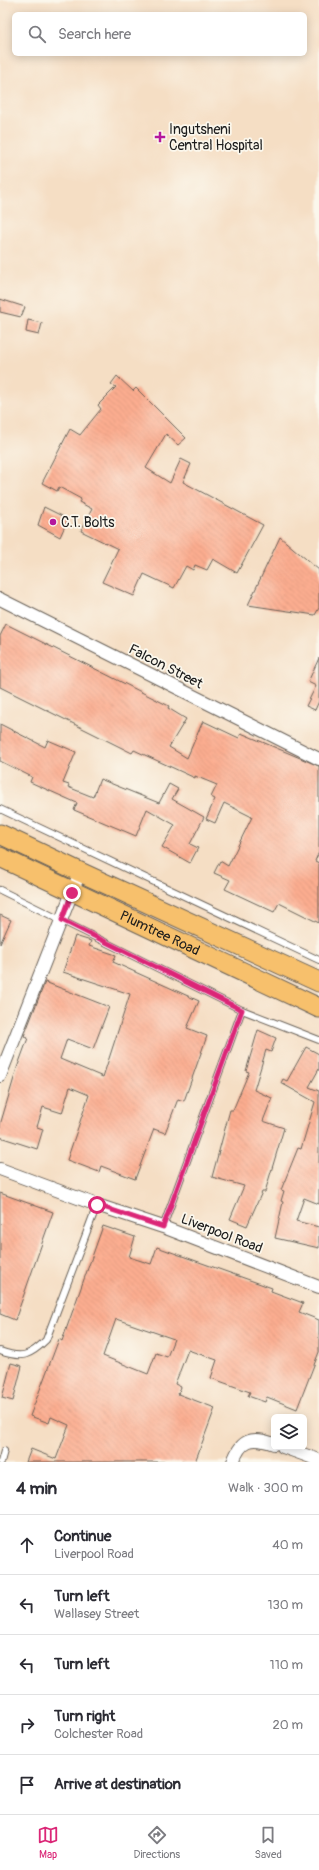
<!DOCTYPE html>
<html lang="en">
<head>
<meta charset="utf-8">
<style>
	:root { --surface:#fff; --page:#f2f2f3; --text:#2b2b33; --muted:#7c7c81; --line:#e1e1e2; --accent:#db2777 }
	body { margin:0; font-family:Pangolin,sans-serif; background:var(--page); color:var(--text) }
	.controls { position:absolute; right:12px; bottom:12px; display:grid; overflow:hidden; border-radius:6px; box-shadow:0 2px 10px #0003 }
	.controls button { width:36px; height:36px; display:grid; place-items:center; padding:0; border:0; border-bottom:1px solid var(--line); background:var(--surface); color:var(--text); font:20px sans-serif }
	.stop { position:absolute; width:12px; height:12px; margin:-9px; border:3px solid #db2777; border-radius:50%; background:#fff }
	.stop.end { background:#db2777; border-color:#fff; box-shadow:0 1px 4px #0008 }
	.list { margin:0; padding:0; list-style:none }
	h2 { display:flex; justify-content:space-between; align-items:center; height:52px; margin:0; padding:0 16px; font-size:17px }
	h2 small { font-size:13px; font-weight:400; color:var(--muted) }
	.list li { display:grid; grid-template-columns:26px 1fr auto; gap:12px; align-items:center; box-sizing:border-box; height:60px; padding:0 16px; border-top:1px solid var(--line) }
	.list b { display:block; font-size:15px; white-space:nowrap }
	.list p { margin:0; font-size:13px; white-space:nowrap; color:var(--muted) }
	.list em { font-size:13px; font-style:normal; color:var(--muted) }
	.icon { flex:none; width:22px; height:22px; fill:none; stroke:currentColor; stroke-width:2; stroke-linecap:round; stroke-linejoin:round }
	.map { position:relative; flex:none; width:319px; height:1462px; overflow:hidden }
	.search { position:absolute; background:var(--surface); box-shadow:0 2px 10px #0003; left:12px; right:12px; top:12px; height:44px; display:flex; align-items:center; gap:10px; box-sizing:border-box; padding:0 14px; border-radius:6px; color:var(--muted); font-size:15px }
	.sheet { height:352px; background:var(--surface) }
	nav { display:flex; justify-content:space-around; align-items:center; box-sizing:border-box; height:56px; border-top:1px solid var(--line); background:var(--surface); font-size:11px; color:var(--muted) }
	nav a { display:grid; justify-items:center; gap:2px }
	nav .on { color:var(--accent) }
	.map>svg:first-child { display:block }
</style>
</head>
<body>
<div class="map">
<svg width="319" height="1462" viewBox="0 0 319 1462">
	<defs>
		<pattern id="building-back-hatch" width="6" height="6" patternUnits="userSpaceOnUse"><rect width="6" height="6" fill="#fcad90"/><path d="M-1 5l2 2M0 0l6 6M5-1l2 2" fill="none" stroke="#d7947c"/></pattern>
	</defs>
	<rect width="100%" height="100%" fill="#fbf7ec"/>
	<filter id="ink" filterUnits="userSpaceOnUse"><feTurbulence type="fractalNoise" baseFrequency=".025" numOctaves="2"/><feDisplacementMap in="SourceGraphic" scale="8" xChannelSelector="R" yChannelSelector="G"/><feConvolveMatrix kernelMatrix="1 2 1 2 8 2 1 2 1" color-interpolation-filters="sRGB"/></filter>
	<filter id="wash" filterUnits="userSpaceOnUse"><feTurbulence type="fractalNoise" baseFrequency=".012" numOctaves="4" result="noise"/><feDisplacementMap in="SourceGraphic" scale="16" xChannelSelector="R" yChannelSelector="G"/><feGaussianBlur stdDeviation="0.9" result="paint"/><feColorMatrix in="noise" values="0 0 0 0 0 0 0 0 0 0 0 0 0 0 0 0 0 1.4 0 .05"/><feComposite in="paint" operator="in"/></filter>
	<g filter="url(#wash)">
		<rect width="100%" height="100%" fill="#f5dec4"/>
		<g id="blocks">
			<!-- building -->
			<path fill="url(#building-back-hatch)" fill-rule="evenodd" d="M0,299L25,307L21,317L0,312Z
				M28,320L42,323L39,335L26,332Z
				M117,376L133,391L136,388L186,438L178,445L166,434L146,468L170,483L181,459L191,464L183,482L263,525L237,573L213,559L207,570L195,565L193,570L186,566L174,588L144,574L134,596L102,582L118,549L81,531L92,509L79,502L81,499L59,487L57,491L42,483L70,429L80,435L101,409L98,405L116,387L111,384Z
				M44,507L68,519L60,537L38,525Z
				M280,537L319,570V608L315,615L248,605Z
				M6,624L169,706L168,708L186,719L169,747L187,758L203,721L239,738L241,733L319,766V852L315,861L319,863V923L279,903L274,912L225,889L230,880L214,873L220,861L228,866L252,817L224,803L215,823L206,819L215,799L211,797L217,785L195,776V778L134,750L132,753L0,687V636Z
				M319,658V701L315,710L306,706L316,686L308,682Z
				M0,724L45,747L48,740L76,752L63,783L69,785L68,787L93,797L100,779L159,803L169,784L178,789L172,799L204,817L190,844L198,848L190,863L162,847L175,825L147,809L136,836L74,810L77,803L30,782L32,777L0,761Z
				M0,915L11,920L0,944Z
				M75,936L91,941L89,946L116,955L113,962L199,1001L187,1028L207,1036L184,1101L178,1099L165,1133L154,1129L135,1179L101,1166L99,1172L67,1160L89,1095L70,1087L62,1113L43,1107L37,1127L43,1129L37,1149L0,1137V1125L17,1068L28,1038L24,1036L45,982L109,1007L93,1049L67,1039L60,1059L103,1077L130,994L63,972Z
				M258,1030L276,1038L271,1052L266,1050L254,1090L272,1098L263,1121L284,1128L265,1192H262L247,1226L230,1219L244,1186L212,1177L230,1110H233L249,1072L246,1071Z
				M306,1047L319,1054V1069L309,1087L319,1091V1204L304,1198L296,1221L319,1227V1248L275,1238L283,1202L281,1201L284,1191L281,1190L298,1148L301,1149L315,1102L281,1083L283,1079L287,1081Z
				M0,1193L53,1212L15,1320L0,1314Z
				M103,1226L135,1237L129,1257L151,1264L157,1247L272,1288L271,1291L303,1303L299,1312L319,1320V1352L297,1409L267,1397L265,1402L248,1396L250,1392L211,1378L217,1360L188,1350L175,1384L181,1387L178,1394L215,1408L195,1462H26L31,1449L56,1459L69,1425L51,1417L49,1423L30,1416L59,1339L62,1341ZM116,1319L174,1339L167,1357L156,1353L148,1374L103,1356Z
				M11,1363L22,1366L13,1401L2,1398Z"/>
		</g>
	</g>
	<g filter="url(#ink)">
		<use href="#blocks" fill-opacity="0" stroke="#686057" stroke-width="1"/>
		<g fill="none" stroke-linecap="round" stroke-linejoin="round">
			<defs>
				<path id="service" d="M0,809L319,960
					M0,890L242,1010L319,1040
					M163,1227L242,1010
					M0,1351C22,1359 30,1356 46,1340L97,1205
					M1,1462L4,1451"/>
				<path id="minor" d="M0,599L319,759
					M0,1076L80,872
					M0,1169L97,1205L163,1227L319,1287
					M283,1447L319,1460
					M233,1462C241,1439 252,1436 274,1444"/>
				<g id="trunk">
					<path d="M0,834L80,872L319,982"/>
					<path id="s1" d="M0,857L319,1008"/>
				</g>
			</defs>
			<!-- service casing -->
			<use href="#service" stroke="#686057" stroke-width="8"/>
			<!-- minor casing -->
			<use href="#minor" stroke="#686057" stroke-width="14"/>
			<!-- trunk casing -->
			<use href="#trunk" stroke="#686057" stroke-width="21"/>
			<!-- service -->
			<use href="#service" stroke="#fff" stroke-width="6"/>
			<!-- minor -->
			<use href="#minor" stroke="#fff" stroke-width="12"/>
			<!-- trunk -->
			<use href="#trunk" stroke="#f7c06c" stroke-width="19"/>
		</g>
	</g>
	<g fill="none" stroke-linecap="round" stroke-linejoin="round" filter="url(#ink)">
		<!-- route -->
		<path stroke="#db2777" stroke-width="5" d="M72,893L62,920L242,1010L163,1227L97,1205"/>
	</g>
	<!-- markers -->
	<g fill="#b5179e" stroke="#fbf7ec" stroke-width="1.5">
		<path d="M158 131h4v4h4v4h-4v4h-4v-4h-4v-4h4z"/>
		<circle cx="53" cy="522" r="4"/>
	</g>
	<g text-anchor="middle" stroke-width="3.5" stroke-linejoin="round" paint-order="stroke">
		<!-- poi labels -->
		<g font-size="14" fill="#1c1c1c" stroke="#fbf7ec" text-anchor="start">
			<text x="169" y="134">Ingutsheni<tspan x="169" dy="16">Central Hospital</tspan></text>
			<text x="61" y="527">C.T. Bolts</text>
		</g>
		<!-- street labels -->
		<g font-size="14" fill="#1c1c1c" stroke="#fbf7ec">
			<text transform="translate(166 666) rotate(27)" y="5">Falcon Street</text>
			<text dy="5" stroke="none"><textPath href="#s1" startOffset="177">Plumtree Road</textPath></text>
			<text transform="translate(222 1233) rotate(21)" y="5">Liverpool Road</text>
		</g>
	</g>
</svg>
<div class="controls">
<button><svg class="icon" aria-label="layers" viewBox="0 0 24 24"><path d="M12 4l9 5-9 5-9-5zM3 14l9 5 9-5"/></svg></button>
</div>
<div class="stop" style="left:97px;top:1205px"></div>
<div class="stop end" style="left:72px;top:893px"></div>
<div class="search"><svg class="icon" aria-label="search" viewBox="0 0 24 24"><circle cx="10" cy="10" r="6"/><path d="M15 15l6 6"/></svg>Search here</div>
</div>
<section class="sheet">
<h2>4 min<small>Walk · 300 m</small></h2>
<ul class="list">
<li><svg class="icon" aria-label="ahead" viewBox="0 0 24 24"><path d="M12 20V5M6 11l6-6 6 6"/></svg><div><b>Continue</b><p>Liverpool Road</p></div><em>40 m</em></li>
<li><svg class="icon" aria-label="left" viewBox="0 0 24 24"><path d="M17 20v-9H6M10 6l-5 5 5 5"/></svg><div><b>Turn left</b><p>Wallasey Street</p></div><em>130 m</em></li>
<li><svg class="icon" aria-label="left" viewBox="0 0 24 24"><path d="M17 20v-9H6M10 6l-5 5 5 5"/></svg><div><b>Turn left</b></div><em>110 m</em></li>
<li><svg class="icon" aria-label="right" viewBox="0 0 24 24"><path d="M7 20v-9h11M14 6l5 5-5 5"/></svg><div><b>Turn right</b><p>Colchester Road</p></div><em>20 m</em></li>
<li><svg class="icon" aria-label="arrive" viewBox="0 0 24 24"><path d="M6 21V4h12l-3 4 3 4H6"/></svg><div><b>Arrive at destination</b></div></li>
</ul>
</section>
<nav>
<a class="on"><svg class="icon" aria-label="map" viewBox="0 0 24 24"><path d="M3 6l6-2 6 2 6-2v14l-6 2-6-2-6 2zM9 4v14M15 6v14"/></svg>Map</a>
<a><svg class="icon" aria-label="directions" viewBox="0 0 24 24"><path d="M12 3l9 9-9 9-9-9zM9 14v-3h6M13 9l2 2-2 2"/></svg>Directions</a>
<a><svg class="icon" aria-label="saved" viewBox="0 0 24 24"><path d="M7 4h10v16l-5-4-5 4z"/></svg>Saved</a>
</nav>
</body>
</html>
